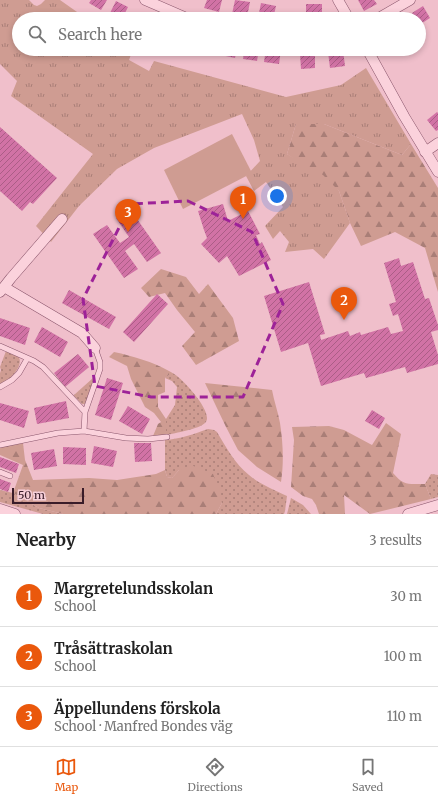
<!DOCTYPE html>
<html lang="en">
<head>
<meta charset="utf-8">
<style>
	:root { --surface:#fff; --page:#f2f2f2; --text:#222; --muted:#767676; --line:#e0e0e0; --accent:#ea580c }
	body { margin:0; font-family:Merriweather,serif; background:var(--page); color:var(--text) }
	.scale { position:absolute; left:12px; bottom:10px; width:72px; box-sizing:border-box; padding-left:4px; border:2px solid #391c29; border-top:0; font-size:11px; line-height:14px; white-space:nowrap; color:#391c29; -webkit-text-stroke:3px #f7cfd9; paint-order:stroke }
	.you { position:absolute; left:277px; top:196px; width:14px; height:14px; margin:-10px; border:3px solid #fff; border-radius:50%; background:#1a73e8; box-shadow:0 0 0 6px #1a73e833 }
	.badge { display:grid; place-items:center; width:26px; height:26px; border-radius:50%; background:var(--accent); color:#fff; font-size:13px; font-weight:700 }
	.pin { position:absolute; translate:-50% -33px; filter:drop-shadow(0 1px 2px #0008) }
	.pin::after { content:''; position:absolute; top:21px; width:14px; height:12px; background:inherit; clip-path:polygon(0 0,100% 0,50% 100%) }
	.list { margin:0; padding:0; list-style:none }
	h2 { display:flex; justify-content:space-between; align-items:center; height:52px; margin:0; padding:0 16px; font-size:17px }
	h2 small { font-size:13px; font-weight:400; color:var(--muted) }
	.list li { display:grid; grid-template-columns:26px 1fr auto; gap:12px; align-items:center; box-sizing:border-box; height:60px; padding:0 16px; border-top:1px solid var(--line) }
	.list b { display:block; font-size:15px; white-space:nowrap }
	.list p { margin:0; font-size:13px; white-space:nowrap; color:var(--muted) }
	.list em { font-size:13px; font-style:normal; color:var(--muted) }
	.icon { flex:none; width:22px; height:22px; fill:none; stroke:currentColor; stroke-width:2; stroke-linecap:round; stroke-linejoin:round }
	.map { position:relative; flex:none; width:438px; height:514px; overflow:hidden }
	.search { position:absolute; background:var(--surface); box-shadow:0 2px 6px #0003; left:12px; right:12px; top:12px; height:44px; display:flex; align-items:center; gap:10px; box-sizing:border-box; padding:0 14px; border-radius:22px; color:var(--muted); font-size:15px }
	.sheet { height:232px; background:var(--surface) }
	nav { display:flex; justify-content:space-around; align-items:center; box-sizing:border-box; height:56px; border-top:1px solid var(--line); background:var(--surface); font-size:11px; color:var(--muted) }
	nav a { display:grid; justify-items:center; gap:2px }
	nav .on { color:var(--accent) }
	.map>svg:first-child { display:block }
</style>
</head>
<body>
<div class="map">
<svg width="438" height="514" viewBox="0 0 438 514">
	<defs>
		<pattern id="grass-dots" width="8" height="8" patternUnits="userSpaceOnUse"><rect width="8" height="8" fill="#cf9c92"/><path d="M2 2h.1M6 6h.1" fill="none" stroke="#a97e77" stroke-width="1.8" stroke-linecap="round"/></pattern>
		<pattern id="forest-firs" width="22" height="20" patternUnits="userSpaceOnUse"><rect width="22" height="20" fill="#cf9c92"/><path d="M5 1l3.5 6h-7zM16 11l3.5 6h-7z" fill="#a97e77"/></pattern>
		<pattern id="park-tufts" width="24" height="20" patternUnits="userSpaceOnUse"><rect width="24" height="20" fill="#cf9c92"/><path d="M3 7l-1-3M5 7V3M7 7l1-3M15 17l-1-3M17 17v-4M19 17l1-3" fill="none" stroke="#a97e77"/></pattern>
		<pattern id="building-hatch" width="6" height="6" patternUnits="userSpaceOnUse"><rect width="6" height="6" fill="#d172a5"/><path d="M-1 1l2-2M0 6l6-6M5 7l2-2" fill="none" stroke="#ab5d86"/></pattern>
	</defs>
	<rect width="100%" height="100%" fill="#f0bfcb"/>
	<!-- grass -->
	<path fill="url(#grass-dots)" d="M6,351C9,353 15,354 18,356C24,363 14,375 9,379C6,381 3,383 0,384V373L1,370L0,367Z
		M169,371C172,373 175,374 177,376C185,382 215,414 205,423C199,429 175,433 166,435V419L175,405L177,387L172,381L165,378L169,375Z
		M93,378L94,380L87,402L85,404H82L74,396V395Z
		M208,429L214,430L217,432C226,447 235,464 249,475C259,484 275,490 287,496L285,511L284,514H216L222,503L179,470L172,478L167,477L165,470V440C180,439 194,434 208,429Z
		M431,474L438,475V497L431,499L425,484Z
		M0,490L13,493L39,508L63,514H43L0,502Z
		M291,498L303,505L311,514H287Z"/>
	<!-- forest -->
	<path fill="url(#forest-firs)" d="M296,124H324L402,155L411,144L438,188V292L425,248L395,232L361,246L350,223L339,191L287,154Z
		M161,269L186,277L199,294L208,284L233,318L239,341L196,365L182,346L195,332L177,310L165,293L149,297L141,288Z
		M114,352C133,356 153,362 169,371V375L165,378V392L158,395V407L166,419V435L153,436L158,424L161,422L154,413L145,407L131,379L127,366L109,357Z
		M205,383L272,390C274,401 278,412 280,423C283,442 284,463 281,482L257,467L238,450L226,427Z
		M386,423L401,434L393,473C404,486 408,484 425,484L431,499L370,514L344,495L345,514H319L316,505L312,499L303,496L291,487L294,440L292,427L329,426L344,430L372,445Z
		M23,443L25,460L33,480L89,478L117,480L156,474L165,470L167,477L172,478L179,470L191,465L213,474L219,489L222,503L216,514H63L39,508L13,493L23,465L0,455V447Z"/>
	<!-- park -->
	<path fill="url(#park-tufts)" d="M0,0H29L34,5L37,6L41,4L45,0H60L87,19H19V49H133L129,60L149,71L154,61L286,97L341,85L366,68L411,144L402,155L324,124H296L287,154L323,175L339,191L350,223L324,259L313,249L285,252L289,242L280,231L273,239L265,226L283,207L266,182L254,191L246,176L260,161L254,140L242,114L154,148L117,169L79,206L51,242L36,226L93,154L11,96L17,81L0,64Z"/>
	<!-- pitch -->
	<path fill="#cf9c92" d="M232,134L252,173L183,209L164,170Z"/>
	<!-- building -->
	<path fill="url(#building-hatch)" d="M91,0H107L101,10L89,3Z
		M207,0H222L219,12L204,8Z
		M235,0L250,2L247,17L232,14Z
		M358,0H374L377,4L364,11Z
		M116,1L128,7L122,19H117L109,15Z
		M261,3L276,6L273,19L258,18Z
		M306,4H322V19H306Z
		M423,6L430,18L419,25V19H415L412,13Z
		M135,12L148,18L147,19H131Z
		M222,49H237L235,58L221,55Z
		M245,49H259L257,61L243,59Z
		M266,49L281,50L279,64L264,62Z
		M343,50L345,66L330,68L328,52Z
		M315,53V68L301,69L300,54Z
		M437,112L438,113V130L436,131L427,120Z
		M0,127L57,178L33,204L30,202L22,211L0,191Z
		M223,204L228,221L248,211L260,234L256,235L260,244L262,242L271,260L239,276L227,256L219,263L201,244L207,238L204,230L198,211Z
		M130,209L161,253L147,262L134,244L125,251L138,269L124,278L93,234L107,225L120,243L129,237L116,218Z
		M399,258L401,266L413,262L425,299L429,298L438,325V330L431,332L438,355V364L407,373L405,367L366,378L364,373L321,386L308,343L281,352L264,296L309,282L325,334L320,335L321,340L348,331L350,336L360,332L361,335L388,327L391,334L403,331L398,314L393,316L389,304L396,302L384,263Z
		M69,290L116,317L109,329L62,303Z
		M157,294L168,304L134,342L123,332Z
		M0,318L30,328L25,345L0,336Z
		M42,327L68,342L60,357L34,342Z
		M78,354L89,367L65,387L54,373Z
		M107,378L123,383L111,420L95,415Z
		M66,401L69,418L37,424L34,408Z
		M0,403L29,411L24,428L0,420Z
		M128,406L150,419L142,434L119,421Z
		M372,410L385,418L379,429L365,421Z
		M134,443H151L152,461L135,462Z
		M94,446L117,451L113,467L91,463Z
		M63,447L86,448V465L63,464Z
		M54,449L57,466L34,470L31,453Z
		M0,457L19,464L16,473L0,467Z
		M0,479L11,483L8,492L0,489Z"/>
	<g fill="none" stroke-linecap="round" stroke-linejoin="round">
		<defs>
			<path id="lane" d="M0,346L34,361L43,367L85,412
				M0,387L12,380L19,373L27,359
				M84,431L85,412L100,369V362L95,348
				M0,445L58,433L84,431L126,438L148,439L167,437
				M0,472L10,476"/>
			<path id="street" d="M145,0L189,19
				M338,0L349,19
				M377,19L410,0
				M367,49L404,116L438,172
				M425,152L438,143
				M4,287L82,333L95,348
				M0,292L11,278L62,219
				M0,509L15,514
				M408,514L438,505"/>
		</defs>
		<!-- lane casing -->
		<use href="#lane" stroke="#8a566c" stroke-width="6"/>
		<!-- street casing -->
		<use href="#street" stroke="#8a566c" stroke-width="11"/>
		<!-- lane -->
		<use href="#lane" stroke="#fbd2dc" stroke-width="5"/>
		<!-- street -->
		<use href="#street" stroke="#fbd2dc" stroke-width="10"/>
	</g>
	<!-- marked area -->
	<path fill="none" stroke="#9d2298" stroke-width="3" stroke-dasharray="8 5" stroke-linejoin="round" d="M188,201L252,232L283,304L243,397H151L95,386L83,299L131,204Z"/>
</svg>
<div class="scale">50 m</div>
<div class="you"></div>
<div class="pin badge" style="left:243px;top:219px">1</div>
<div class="pin badge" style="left:344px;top:320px">2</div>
<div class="pin badge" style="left:128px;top:232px">3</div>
<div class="search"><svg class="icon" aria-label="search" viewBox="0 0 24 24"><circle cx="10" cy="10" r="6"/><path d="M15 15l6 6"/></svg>Search here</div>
</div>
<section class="sheet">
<h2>Nearby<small>3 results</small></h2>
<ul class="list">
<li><span class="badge">1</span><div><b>Margretelundsskolan</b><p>School</p></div><em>30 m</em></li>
<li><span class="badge">2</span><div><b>Tråsättraskolan</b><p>School</p></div><em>100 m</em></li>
<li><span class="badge">3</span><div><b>Äppellundens förskola</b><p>School · Manfred Bondes väg</p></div><em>110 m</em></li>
</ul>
</section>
<nav>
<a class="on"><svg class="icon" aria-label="map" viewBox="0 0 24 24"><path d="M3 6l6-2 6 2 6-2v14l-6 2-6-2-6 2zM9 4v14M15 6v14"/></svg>Map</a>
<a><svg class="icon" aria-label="directions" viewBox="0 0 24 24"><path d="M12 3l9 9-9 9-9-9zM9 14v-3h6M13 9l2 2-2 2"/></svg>Directions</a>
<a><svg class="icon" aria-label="saved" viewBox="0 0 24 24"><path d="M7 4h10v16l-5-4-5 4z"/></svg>Saved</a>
</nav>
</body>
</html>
